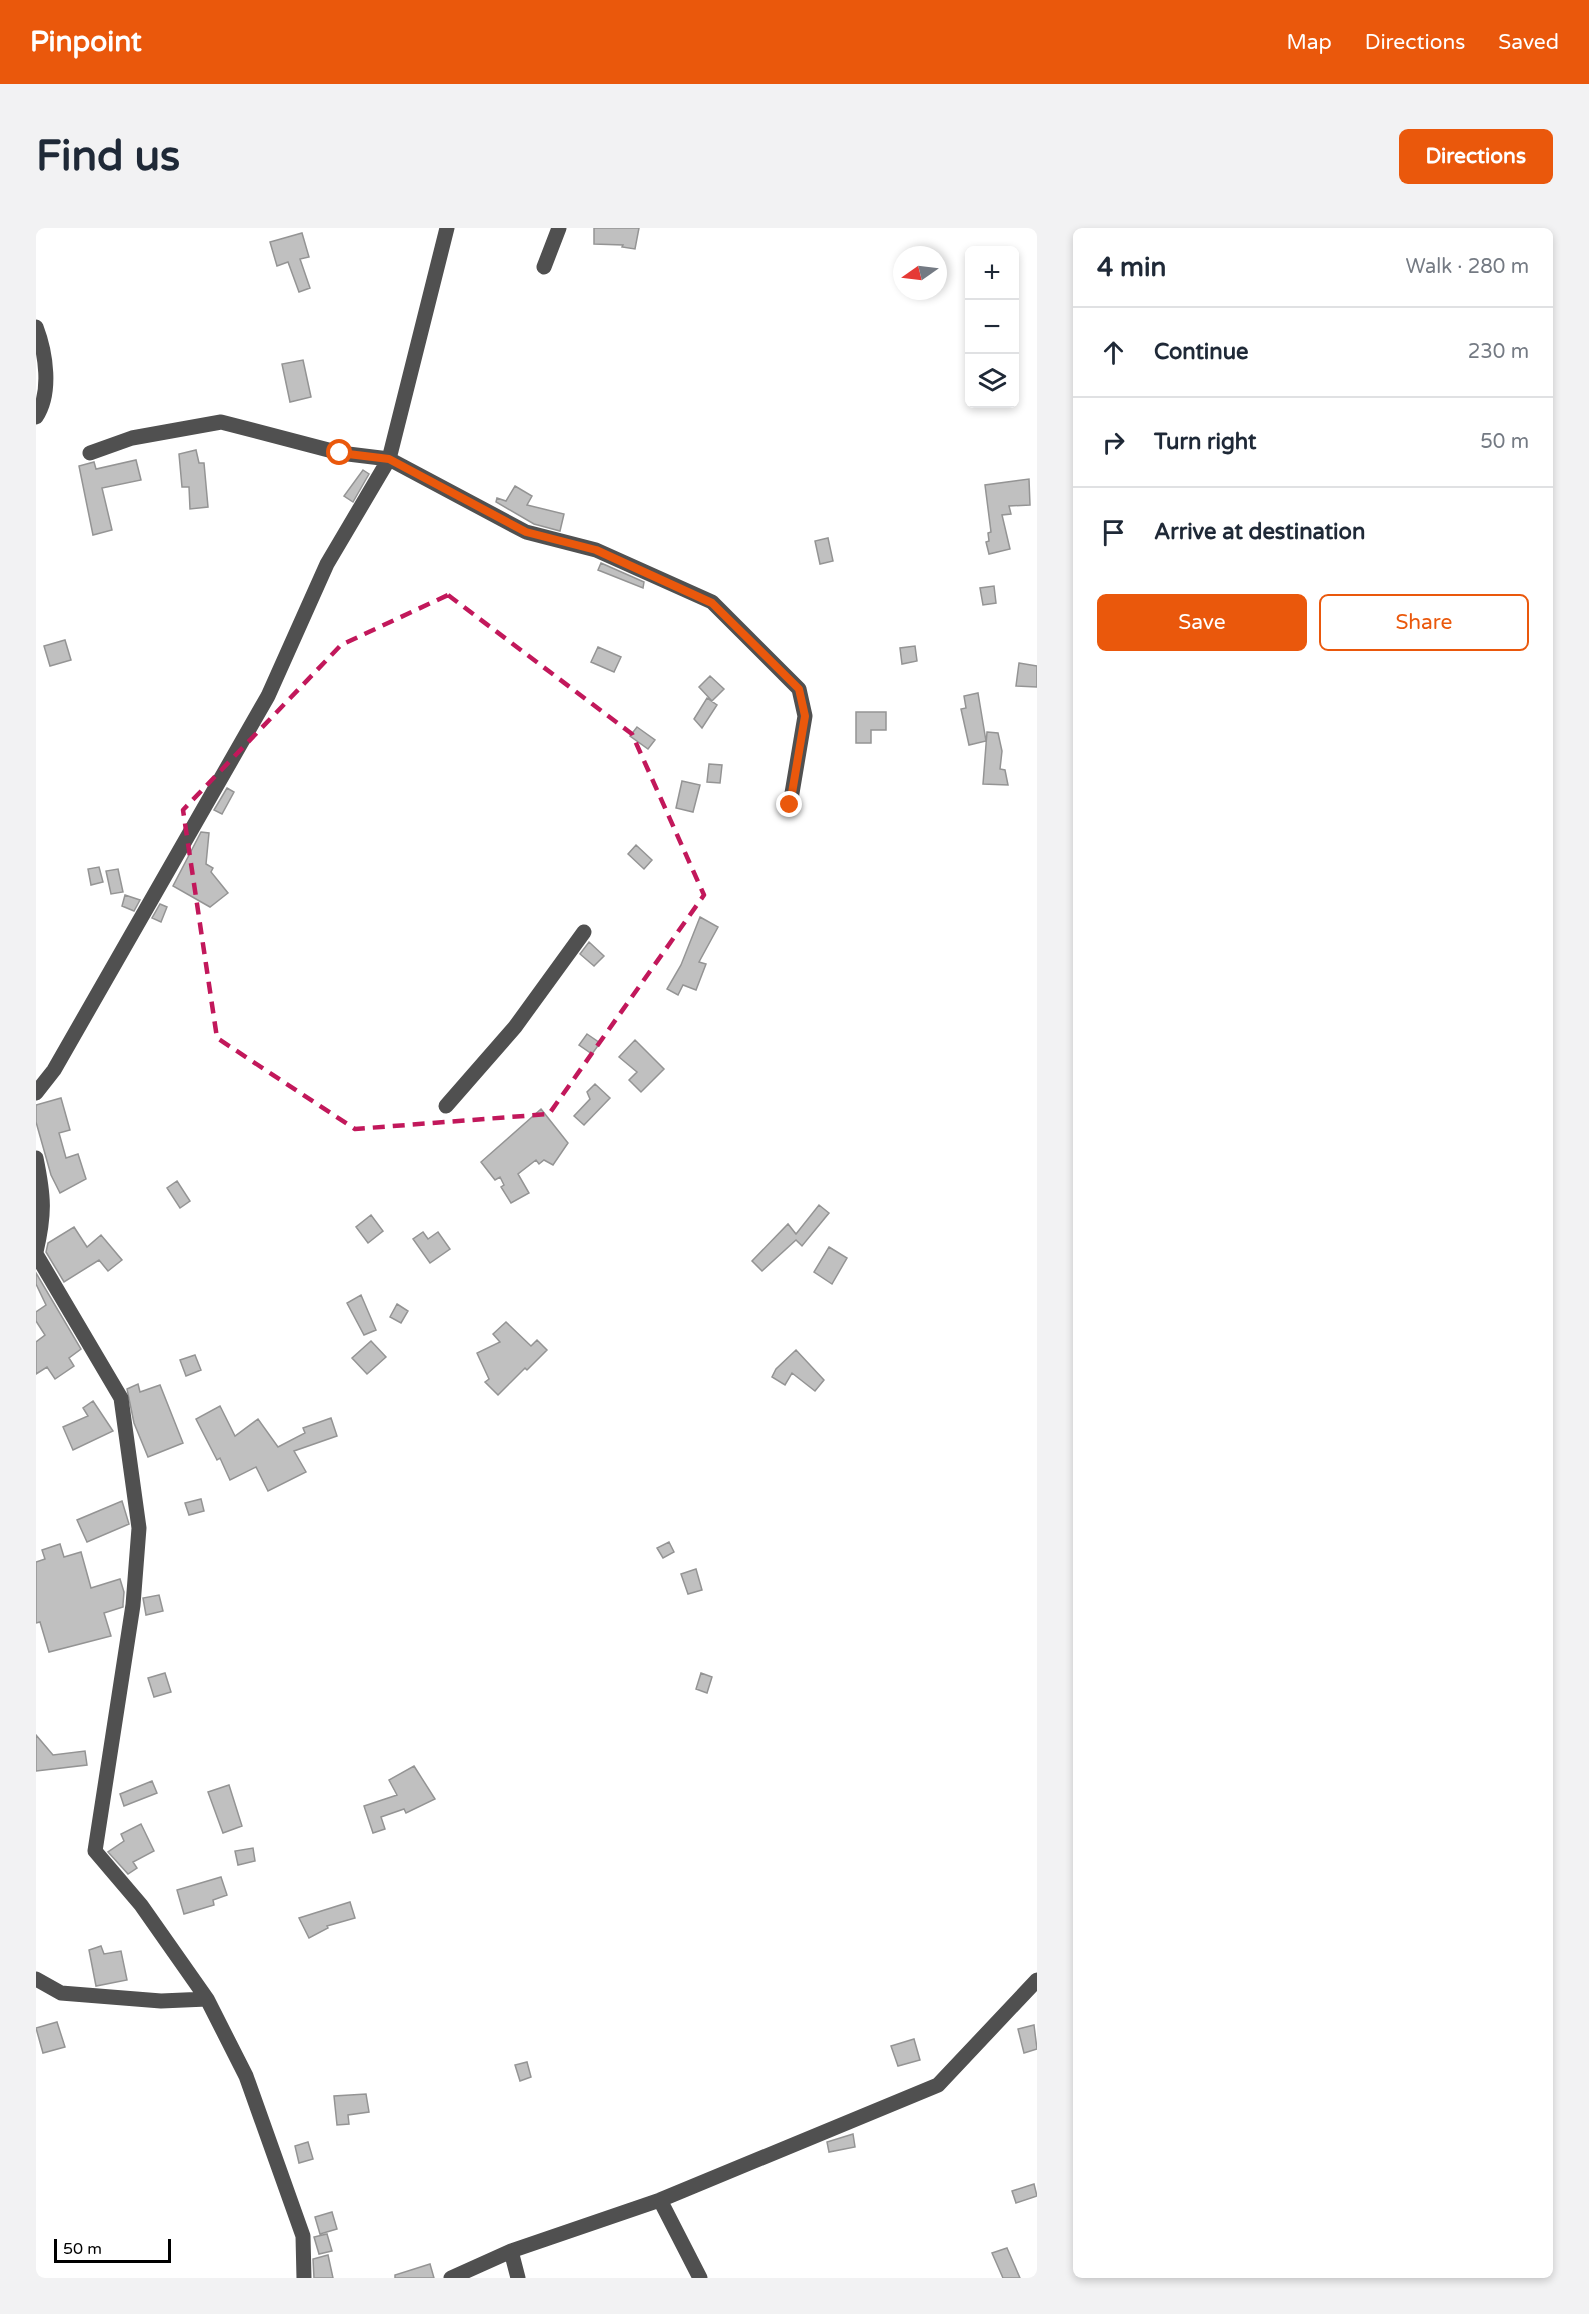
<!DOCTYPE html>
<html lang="en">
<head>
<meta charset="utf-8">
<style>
	:root { --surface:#fff; --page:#f2f2f3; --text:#1f2937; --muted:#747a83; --line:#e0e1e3; --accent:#ea580c }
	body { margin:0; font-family:"Varela Round",sans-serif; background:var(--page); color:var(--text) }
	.controls { position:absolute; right:18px; top:18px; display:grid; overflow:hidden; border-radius:9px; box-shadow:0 3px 9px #0003 }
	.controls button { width:54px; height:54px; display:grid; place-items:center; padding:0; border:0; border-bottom:2px solid var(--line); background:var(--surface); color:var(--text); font:30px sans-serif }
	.compass { position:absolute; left:857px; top:18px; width:54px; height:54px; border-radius:50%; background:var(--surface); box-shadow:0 3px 9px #0003; rotate:256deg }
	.scale { position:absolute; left:18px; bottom:15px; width:117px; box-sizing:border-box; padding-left:6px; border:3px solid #000; border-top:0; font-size:16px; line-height:21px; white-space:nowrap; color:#000; -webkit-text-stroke:4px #fff; paint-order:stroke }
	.stop { position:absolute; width:18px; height:18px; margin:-14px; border:4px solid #ea580c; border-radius:50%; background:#fff }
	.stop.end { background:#ea580c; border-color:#fff; box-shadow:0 2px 6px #0008 }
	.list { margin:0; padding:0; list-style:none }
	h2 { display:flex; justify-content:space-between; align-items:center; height:78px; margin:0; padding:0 24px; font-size:26px }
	h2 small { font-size:20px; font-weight:400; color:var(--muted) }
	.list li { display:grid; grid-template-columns:39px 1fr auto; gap:18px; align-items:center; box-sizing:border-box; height:90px; padding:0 24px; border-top:2px solid var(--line) }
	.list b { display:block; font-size:22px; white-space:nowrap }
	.list em { font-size:20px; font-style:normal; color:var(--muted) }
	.actions { display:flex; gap:12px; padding:18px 24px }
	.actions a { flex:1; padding:14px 0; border:2px solid var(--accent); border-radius:9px; text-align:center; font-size:21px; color:var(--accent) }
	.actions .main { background:var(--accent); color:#fff }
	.icon { flex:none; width:33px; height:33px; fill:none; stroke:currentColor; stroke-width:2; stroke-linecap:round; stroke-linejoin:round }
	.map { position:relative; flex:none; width:1001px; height:2050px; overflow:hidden; border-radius:9px }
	header { display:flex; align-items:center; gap:36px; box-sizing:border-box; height:84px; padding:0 30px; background:var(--accent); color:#fff }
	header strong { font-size:28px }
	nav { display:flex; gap:33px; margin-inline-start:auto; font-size:21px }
	.intro { display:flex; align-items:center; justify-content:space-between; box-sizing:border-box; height:144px; padding:0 36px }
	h1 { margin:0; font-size:42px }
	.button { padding:15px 27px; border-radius:9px; background:var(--accent); color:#fff; font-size:21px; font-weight:700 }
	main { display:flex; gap:36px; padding:0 36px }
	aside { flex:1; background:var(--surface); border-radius:9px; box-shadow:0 3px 9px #0003 }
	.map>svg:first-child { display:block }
</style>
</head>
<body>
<header>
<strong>Pinpoint</strong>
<nav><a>Map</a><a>Directions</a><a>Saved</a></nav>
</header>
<div class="intro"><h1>Find us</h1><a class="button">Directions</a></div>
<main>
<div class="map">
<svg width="1001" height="2050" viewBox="0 0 1001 2050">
	<rect width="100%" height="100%" fill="#fff"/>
	<!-- building -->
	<path fill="#c0c0c0" stroke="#949494" stroke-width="1.5" d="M558,0H603L599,21L586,19L587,17L558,16Z
		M266,5L273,29L264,31L274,60L263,64L252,34L241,38L234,14Z
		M267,132L275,169L254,174L246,136Z
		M160,222L163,235H168L172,279L154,281L153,259H146L143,226Z
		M100,232L105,252L66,260L76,302L57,307L43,238L58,234L60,241Z
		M327,242L333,246L317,274L308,268Z
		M993,251L994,277L973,278L975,286L966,287L974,321L953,326L950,314L953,313L952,305L955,304L949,257Z
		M479,258L496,268L491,277L528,286L524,303L498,296L460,274L461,270L470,273Z
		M792,310L797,333L784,336L779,313Z
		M565,335L608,354L607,360L562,342Z
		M958,358L960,375L947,377L944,360Z
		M29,412L35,432L14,438L8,418Z
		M879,418L881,433L866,436L864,420Z
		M562,419L585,429L578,444L555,434Z
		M983,435L1001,438V459L980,458Z
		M674,448L688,461L676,473L663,459Z
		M942,465L950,513L933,517L925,481L930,480L928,468Z
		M671,470L681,477L666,500L658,491Z
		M820,484H850V502H835V515H820Z
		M601,499L619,512L612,521L594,508Z
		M951,504L962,505L966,523L964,541L969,542L972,557L947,556Z
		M673,536L686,537L684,555L671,554Z
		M646,553L664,557L657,584L640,580Z
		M191,560L198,564L186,586L178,582Z
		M165,604L173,605L170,636L177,640L175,644L192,665L174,679L137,658Z
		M600,617L616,632L608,641L592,626Z
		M63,639L67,654L55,657L52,641Z
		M82,641L87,664L75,666L70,643Z
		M89,667L104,672L98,683L86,678Z
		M124,676L131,679L125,694L116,690Z
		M664,689L682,699L663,734L670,736L660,762L647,757L642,767L631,761L645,737Z
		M553,714L568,728L558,738L544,726Z
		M551,806L564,815L556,826L543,817Z
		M599,812L628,841L605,864L593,852L601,844L583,829Z
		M559,856L574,870L548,897L538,888L554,871L551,864Z
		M25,870L34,902L23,905L30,930L42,926L50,951L24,965L15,947L0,894V877Z
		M505,881L532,915L517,937L508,932L503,936L500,932L482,946L493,965L475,975L465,959L468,957L464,949L459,952L445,934Z
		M141,953L154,973L144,980L131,960Z
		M783,977L793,985L766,1018L760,1012L726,1043L716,1033L752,996L760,1006Z
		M335,987L347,1003L332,1015L320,999Z
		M38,999L51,1019L65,1007L86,1032L72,1043L63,1032L28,1054L10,1024L12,1015Z
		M387,1004L392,1011L402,1004L414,1021L394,1035L377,1011Z
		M793,1019L811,1030L796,1056L778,1044Z
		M0,1045L45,1121L33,1130L38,1138L19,1151L11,1139L0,1146V1114L9,1107L0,1093V1084L10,1077L0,1056Z
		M325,1067L340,1102L328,1107L311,1075Z
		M361,1076L372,1083L365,1095L354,1089Z
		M470,1094L495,1118L501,1112L511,1122L491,1142L489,1140L462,1167L449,1154L453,1151L441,1125L464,1114L457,1106Z
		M335,1113L350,1129L331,1146L316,1130Z
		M760,1122L788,1152L779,1163L756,1145L749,1157L736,1149L740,1141Z
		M159,1127L165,1142L150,1148L144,1132Z
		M102,1156L104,1164L124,1157L147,1215L112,1229L98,1195L91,1161Z
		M57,1173L77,1203L37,1222L27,1199L52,1188L47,1180Z
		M184,1178L199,1208L222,1191L242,1219L269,1205L267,1200L295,1190L301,1208L258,1223L270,1244L232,1263L220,1239L194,1252L184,1230L181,1232L160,1191Z
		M165,1271L168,1283L153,1287L149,1275Z
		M86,1273L93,1296L51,1314L41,1292Z
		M633,1314L638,1324L627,1330L621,1320Z
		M24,1316L28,1329L45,1324L55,1360L84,1351L88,1364L87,1376V1379L68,1385L75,1408L13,1424L4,1394L0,1395V1334L9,1331L6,1322Z
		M660,1341L666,1362L652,1366L645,1346Z
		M123,1367L127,1383L110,1387L107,1370Z
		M129,1445L135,1464L118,1469L112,1450Z
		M665,1445L676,1449L671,1465L660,1461Z
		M0,1507L17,1527L49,1523L51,1537L0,1543Z
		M378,1538L399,1571L370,1585L368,1581L345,1589L349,1601L337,1605L328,1578L361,1567L353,1552Z
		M116,1553L121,1565L88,1578L84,1566Z
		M193,1557L206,1598L187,1605L172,1564Z
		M105,1596L118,1623L97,1634L101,1640L92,1646L72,1624L88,1613L85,1606Z
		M217,1620L219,1633L202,1637L199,1623Z
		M185,1649L191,1667L177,1672L178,1677L148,1686L141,1662Z
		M314,1674L319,1690L291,1698L292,1700L273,1710L263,1690Z
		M65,1718L68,1726L85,1723L91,1752L60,1758L53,1722Z
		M21,1794L29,1819L7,1825L0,1800Z
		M998,1797L1001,1821L988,1825L982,1801Z
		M878,1811L884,1832L862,1838L855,1818Z
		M491,1834L495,1849L484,1853L479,1837Z
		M330,1866L333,1884L312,1887L313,1896L301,1897L298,1868Z
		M817,1906L819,1919L793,1924L791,1914Z
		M272,1914L277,1931L263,1935L259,1918Z
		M998,1956L1001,1968L980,1975L976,1963Z
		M296,1984L301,2001L284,2006L279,1989Z
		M291,2006L296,2023L283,2026L278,2009Z
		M971,2020L984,2050H967L956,2025Z
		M292,2027L297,2050H278L277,2031Z
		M394,2036L398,2050H359V2047Z"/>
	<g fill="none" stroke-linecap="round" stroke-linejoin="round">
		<!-- minor -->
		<path stroke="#505050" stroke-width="15" d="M508,39L523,0
			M0,99C10,125 16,165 0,189
			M54,225L96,210L185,194L304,225L353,231L490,304L560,322L676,374L763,461L769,488L754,577
			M0,865L18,842L232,468L291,336L353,231L411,0
			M410,878L479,799L548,704
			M0,930C8,969 9,985 0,1024
			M0,1026L85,1170L103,1300L97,1377L59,1623L105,1677L171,1771L210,1848L267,2008L268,2050
			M0,1751L25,1765L125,1773L171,1771
			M624,1972L664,2050
			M475,2023L482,2050
			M415,2050L475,2023L624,1972L902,1857L1001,1752"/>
	</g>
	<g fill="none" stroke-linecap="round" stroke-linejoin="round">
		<!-- route -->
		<path stroke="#ea580c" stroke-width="8" d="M304,225L353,231L490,304L560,322L676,375L763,461L769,488L754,577"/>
	</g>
	<!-- marked area -->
	<path fill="none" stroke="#c2185b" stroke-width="4.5" stroke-dasharray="12 8" stroke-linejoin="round" d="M412,367L596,506L668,667L513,886L319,901L181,810L147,582L305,417Z"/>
</svg>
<div class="controls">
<button>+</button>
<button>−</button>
<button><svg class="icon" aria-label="layers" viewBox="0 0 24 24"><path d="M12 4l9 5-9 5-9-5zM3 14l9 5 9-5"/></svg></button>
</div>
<svg class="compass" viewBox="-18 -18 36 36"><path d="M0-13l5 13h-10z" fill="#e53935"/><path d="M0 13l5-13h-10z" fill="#747a83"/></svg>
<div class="scale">50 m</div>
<div class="stop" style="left:304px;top:225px"></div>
<div class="stop end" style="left:754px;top:577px"></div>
</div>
<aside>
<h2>4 min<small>Walk · 280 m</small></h2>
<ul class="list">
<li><svg class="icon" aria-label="ahead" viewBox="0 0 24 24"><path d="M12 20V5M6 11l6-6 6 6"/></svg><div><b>Continue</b></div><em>230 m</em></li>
<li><svg class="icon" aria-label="right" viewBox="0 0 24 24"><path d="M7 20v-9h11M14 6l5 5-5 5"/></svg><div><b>Turn right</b></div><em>50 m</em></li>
<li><svg class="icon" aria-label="arrive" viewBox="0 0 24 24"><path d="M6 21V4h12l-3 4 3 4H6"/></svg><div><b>Arrive at destination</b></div></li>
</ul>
<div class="actions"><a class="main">Save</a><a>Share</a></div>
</aside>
</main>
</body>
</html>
